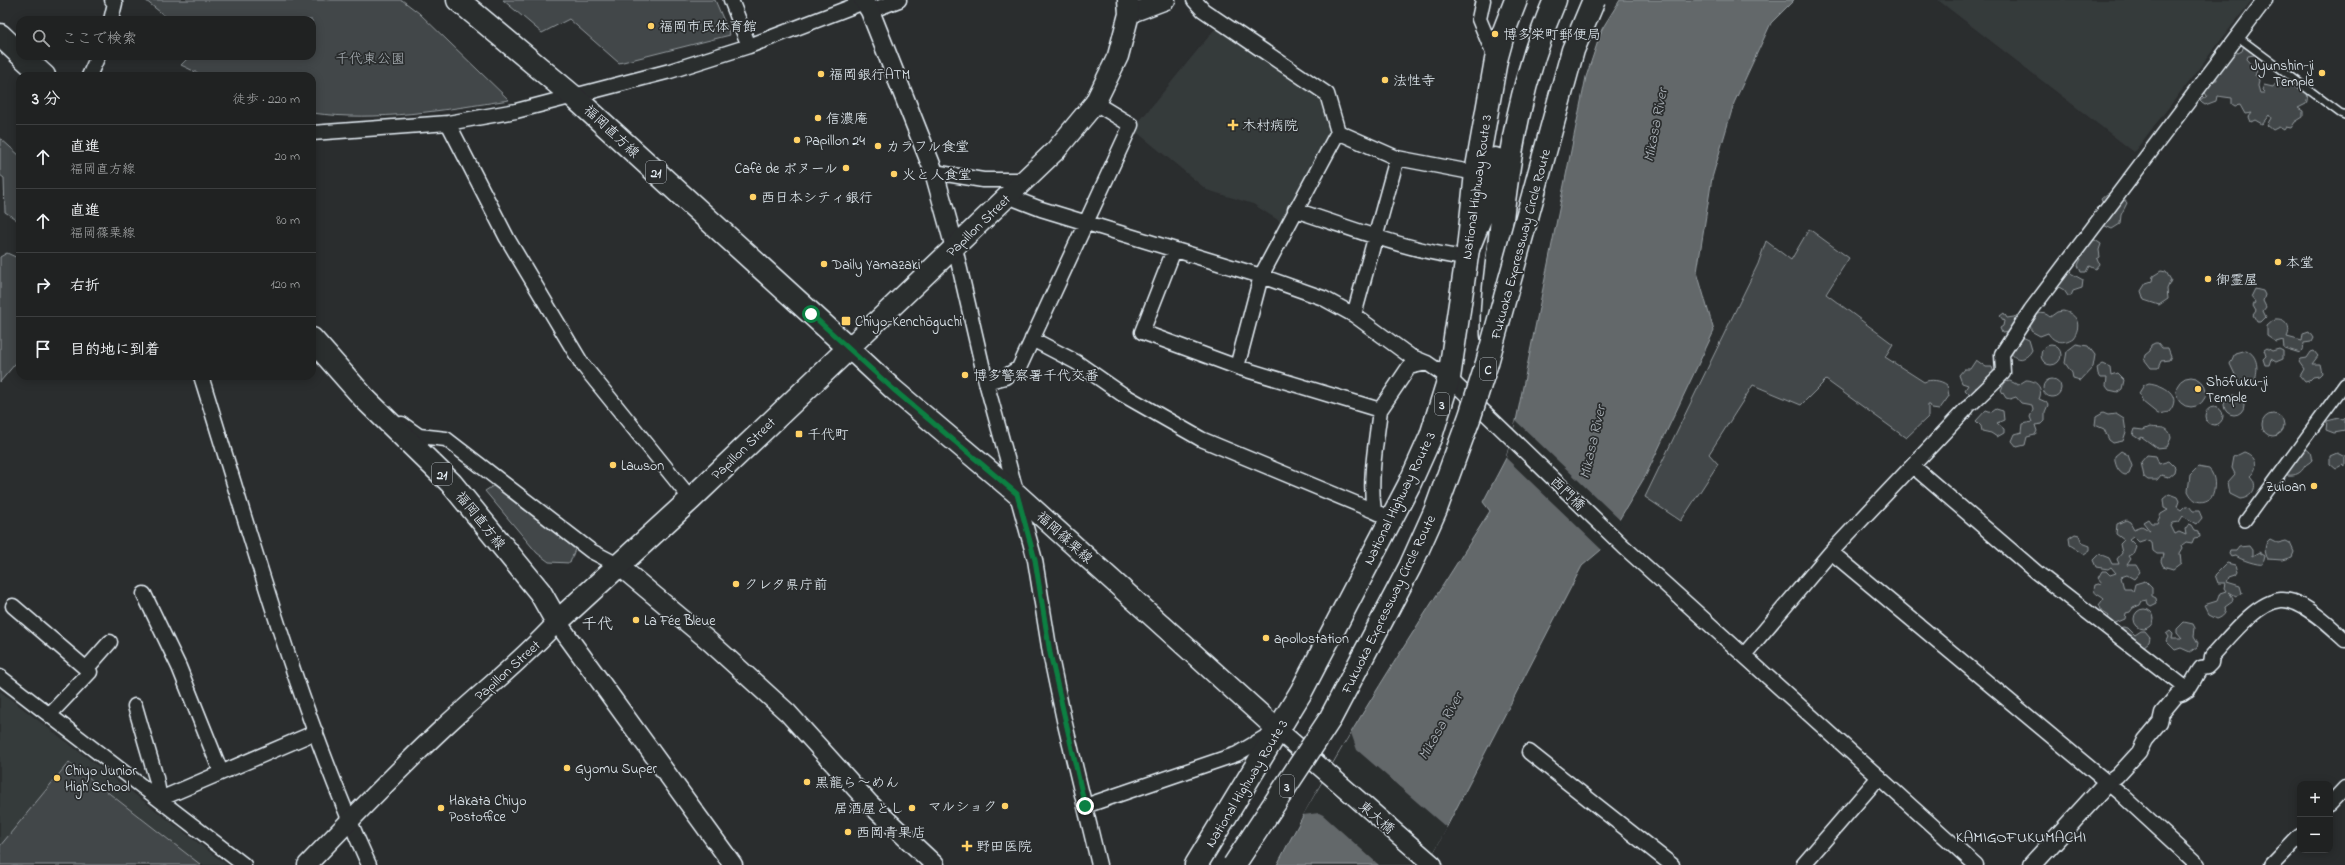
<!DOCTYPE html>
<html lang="ja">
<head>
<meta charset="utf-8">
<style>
	:root { --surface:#202222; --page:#282a2a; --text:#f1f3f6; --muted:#a2a4a5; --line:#3d3f40 }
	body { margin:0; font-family:"Indie Flower","Klee One",sans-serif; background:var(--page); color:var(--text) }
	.controls { position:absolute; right:12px; bottom:12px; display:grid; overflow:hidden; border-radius:8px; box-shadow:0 2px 10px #0003 }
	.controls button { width:36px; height:36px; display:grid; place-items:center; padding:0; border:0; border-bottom:1px solid var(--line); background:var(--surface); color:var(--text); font:20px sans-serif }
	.stop { position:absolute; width:12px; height:12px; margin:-9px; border:3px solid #0b8043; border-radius:50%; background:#fff }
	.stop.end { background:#0b8043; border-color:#fff; box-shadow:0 1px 4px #0008 }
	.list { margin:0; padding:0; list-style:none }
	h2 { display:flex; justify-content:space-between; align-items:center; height:52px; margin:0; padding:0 16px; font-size:17px }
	h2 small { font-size:13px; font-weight:400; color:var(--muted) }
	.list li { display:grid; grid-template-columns:26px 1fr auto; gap:12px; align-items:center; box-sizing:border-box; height:64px; padding:0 16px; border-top:1px solid var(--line) }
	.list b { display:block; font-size:15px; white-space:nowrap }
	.list p { margin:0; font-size:13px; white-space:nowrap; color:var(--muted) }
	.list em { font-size:13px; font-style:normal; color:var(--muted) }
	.icon { flex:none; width:22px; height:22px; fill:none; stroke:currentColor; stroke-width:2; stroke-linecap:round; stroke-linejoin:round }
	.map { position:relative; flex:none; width:2345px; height:865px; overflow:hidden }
	.search { position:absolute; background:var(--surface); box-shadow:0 2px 10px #0003; left:16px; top:16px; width:300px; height:44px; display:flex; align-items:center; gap:10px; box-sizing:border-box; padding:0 14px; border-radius:12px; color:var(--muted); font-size:15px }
	.panel { position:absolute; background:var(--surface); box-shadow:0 2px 10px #0003; left:16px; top:72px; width:300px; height:308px; border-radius:12px }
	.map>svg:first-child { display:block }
</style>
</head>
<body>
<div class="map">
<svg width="2345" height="865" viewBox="0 0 2345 865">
	<rect width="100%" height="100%" fill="#2a2d2e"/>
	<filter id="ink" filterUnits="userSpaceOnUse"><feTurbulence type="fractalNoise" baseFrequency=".025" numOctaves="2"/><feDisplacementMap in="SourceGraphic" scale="8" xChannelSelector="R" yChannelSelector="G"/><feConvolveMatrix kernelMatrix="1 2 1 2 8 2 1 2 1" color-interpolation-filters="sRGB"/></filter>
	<g filter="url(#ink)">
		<!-- built -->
		<path fill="#363a3b" d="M1938,0H2252L2134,152Z
			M1219,24L1323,96L1332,133L1281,222L1253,204L1207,190L1133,129Z
			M0,691L227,865H0Z"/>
		<!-- green -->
		<path fill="#424648" stroke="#959ca0" d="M145,0H402L419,13L509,100C444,110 378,122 312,113V76H204L181,65L190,56H312V20H170Z
			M503,0H715L730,35L619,63L569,19L542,33Z
			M2244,45L2256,51L2254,55L2248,56L2247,59L2257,70L2255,76L2259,80L2258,86L2260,93H2265L2262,90L2264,85L2273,87C2279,78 2290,77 2294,87C2306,84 2310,94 2306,104L2298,108L2303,111V117L2295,122L2291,128L2286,127L2284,130L2279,127L2273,130L2267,125L2271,118L2269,115L2262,124L2255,120L2251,122L2249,117L2252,113L2245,114L2240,105L2235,106L2232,104V98L2217,96L2216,101L2205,105L2202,103L2200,101L2207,96L2204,91L2210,80H2217L2216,74L2235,51L2238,53L2242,51Z
			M0,138L20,156V219L17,220L5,212L4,178L0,175Z
			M2107,194L2122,197L2127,203L2121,215L2120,224L2112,229L2103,225L2104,206L2101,199Z
			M1809,229L1849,258L1826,294L1893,344L1885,357L1924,382C1930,379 1941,380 1947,385L1949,396L1939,410L1932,409L1930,405H1928V417L1906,438L1826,380L1801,405L1753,385L1709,454L1718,464L1681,521L1645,497L1758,264L1766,241L1791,260Z
			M2090,240H2095L2101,244L2099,250L2100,257L2097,259L2099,264L2095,269L2089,266L2086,272H2081L2078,265L2081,259L2079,256Z
			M7,253L20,259V358L0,382V257Z
			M2065,270L2083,280L2082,288L2073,291L2071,296H2068L2064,290L2057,286Z
			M2161,271L2166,272L2171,280L2167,289L2168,299L2159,305L2144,300L2141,291L2146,283L2152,281L2153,276Z
			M2255,289L2263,291L2265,295L2263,301L2266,307L2263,311L2266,317L2261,322H2257L2253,315L2256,311L2253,306L2255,302L2251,297Z
			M2063,311C2078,314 2082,326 2073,338C2064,344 2054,343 2048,333L2040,336L2031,331L2030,321C2036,314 2042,310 2050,317L2057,312Z
			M2004,313L2007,318L2014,317L2017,319L2009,332L2002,333L2000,328L2003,326L2004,321L2000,316Z
			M2275,319C2286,318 2292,327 2287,337L2302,341L2303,334L2309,332L2313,338L2311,342L2304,343L2303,350L2300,353L2284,348L2283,340L2276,342L2267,336V326Z
			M2020,336L2029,340L2032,350C2026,361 2015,362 2009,350Z
			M2155,343H2158L2162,348H2168L2171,356L2169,360L2161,361L2158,368H2151L2144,359L2145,355L2150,351L2151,345Z
			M2076,344L2088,346L2095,355L2093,367L2080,381L2073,379L2072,373L2065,363L2067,351Z
			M2041 355a10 10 0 1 1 20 0a10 10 0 1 1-20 0Z
			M2267,348L2272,351L2279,349L2283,351V359L2276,362L2271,359L2269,365H2265L2263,359L2266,356L2264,350Z
			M2246,350C2259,356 2258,370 2255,381L2247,387L2238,381L2230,364L2235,353Z
			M2314,351L2318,356L2312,364H2320L2322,373L2319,376L2313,377L2309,381L2305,382L2300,376L2304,369L2299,362L2301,359L2307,358L2311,352Z
			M1976,360L1986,367H1992L1994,373L1987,378L1979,389L1976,387L1973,395H1970L1965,390L1968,385L1962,383L1959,375L1964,369H1970Z
			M2103,364L2110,367L2111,375L2117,373L2124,380L2122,389L2118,392L2109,390L2106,386L2107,378H2100L2098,375L2097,368Z
			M2176 392a15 15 0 1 1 30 0a15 15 0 1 1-30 0Z
			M2043 388a9 9 0 1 1 18 0a9 9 0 1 1-18 0Z
			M2026,380C2036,380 2044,388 2039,399L2046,402L2048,405L2045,412V421L2042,424L2035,425L2037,431L2035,435L2027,437L2025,445L2017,447L2012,441L2015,434L2022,432L2023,424L2032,422L2030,417L2033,410L2032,405L2021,403L2016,397L2010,399L2006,398L2001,390L2005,382L2010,381L2018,385Z
			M2149,383C2164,385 2183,395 2169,412L2158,414L2143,402L2139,393L2144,385Z
			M2224 405a10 10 0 1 1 20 0a10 10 0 1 1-20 0Z
			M2205 416a9 9 0 1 1 18 0a9 9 0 1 1-18 0Z
			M1996,409L2003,411L2004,420L1997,423L2004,429V433L1997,437L1991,433L1982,431L1981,426L1976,421L1986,410L1992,412Z
			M2103,413L2108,415L2116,414L2124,419L2126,432L2123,441L2113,443L2109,440L2104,429L2095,425L2096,417Z
			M2262 425a11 11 0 1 1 22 0a11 11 0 1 1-22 0Z
			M2345,417V431L2334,433L2326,430L2327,421L2339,418L2343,420Z
			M2150,427C2159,429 2169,424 2171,438L2167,447L2157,448L2142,437L2139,439L2133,435L2135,429L2143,430Z
			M2304,447L2310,452L2312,460C2310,463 2306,464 2305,466C2301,473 2296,476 2287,475L2283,472Z
			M2121,451L2128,455L2132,466L2129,474L2125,475C2118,473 2114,463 2115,456Z
			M2244,452C2256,456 2260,467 2250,476C2260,486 2252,498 2240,499L2230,494L2228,482L2235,474L2232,468L2234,457Z
			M2337,453L2345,457V467L2343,465L2336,469L2330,464V456Z
			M2147,455L2156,456L2159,464L2169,461L2175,467L2174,472L2168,477L2161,475L2157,480H2148L2144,477L2141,462Z
			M2198,467L2209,469C2216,476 2216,489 2211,498C2201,505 2193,502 2188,491L2190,475Z
			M493,486L575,549L570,563L549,562L537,553L485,491Z
			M2169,494L2177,497L2179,501L2177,507L2181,510L2185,506H2189L2193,511H2199L2202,518L2197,524L2183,516L2179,522L2173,523L2171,526L2175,534L2179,532L2186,535L2185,529L2189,524L2192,525L2195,530L2199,531L2200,537L2194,538L2192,543L2186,542L2182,545L2183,548L2180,553L2181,563L2173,569L2163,566L2161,561L2163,554H2157L2153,551L2152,543L2145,540L2139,542L2133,536L2129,539L2136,546L2133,554L2129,556L2131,559L2127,565H2136L2140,572L2134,579L2127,575L2121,577L2124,589H2131L2133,592L2135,584L2145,581L2152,588V596L2156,598L2157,604L2151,607L2148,605L2147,600L2142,601L2140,605L2133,608L2130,612L2126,613L2125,619L2113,624L2108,620L2109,616L2100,610L2099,606L2104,599C2099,594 2092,595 2095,585L2102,583L2098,578L2102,571H2106L2110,575L2116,573L2111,567L2108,569L2096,567L2093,560L2099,554L2109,558L2112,564H2119L2117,559L2122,553L2120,544L2124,540L2116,534L2117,524L2126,520L2130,522L2134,529L2142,526L2150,531L2143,522L2148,519L2151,523H2157L2161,514L2168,510L2164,508L2163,499Z
			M2075,534L2079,535L2082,543L2090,546V550L2084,554L2070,545L2069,538Z
			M2270,539L2278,543L2286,541L2290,543L2294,552L2292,557L2282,560L2268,559C2264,553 2264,543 2270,539Z
			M2249,546L2252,550V556L2259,552L2265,556L2263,564C2259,566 2239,559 2236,556L2231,557L2229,554L2230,551H2236L2239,547Z
			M2227,563L2235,565L2237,572L2235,575L2229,577L2227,582L2240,586L2242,593L2236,596L2229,592L2233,598L2232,602L2225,607C2227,613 2223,617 2217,619L2209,615L2204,605L2217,601L2220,593L2226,591L2224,588L2225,583H2218L2215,575Z
			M2134 619a10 10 0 1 1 20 0a10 10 0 1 1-20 0Z
			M2184,622L2193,624L2195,628L2194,636L2198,643L2197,647L2190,652L2181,648L2175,650L2166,641L2168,637L2166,634L2170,631L2173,634L2172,639H2182L2177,633V629Z
			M2123,627L2128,628L2135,635L2141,631H2145L2150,637L2149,642L2143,647L2119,628Z
			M69,762L201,865H0V846Z"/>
		<!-- water -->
		<path fill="#63686b" stroke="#989fa3" d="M1620,0H1794L1771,23L1734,103L1712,178L1697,272L1714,331L1646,475L1601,550L1582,566L1427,865H1277C1340,742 1417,627 1490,511L1483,502L1506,458L1516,421L1586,77L1602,29Z"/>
		<!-- pier -->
		<path fill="#2a2d2e" d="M1516,421L1621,521L1603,551L1506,458Z
			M1351,733L1357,750L1447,828L1427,865H1379L1323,815L1319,813L1303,815Z"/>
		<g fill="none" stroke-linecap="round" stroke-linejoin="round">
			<defs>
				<path id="service" d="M2238,37L2340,113L2345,115"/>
				<path id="pedestrian" d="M2245,521L2345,384"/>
				<path id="minor" d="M731,0L749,46
					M1194,0L1203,10L1327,94L1338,132L1261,276L1237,367
					M1483,0L1479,19L1496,60
					M870,11L899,0
					M111,20L115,3L112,0
					M89,76L98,56
					M448,123L507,238L582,364L691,499
					M1338,132L1397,158L1476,173
					M312,133L448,123L516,111L670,71L749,46L864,2
					M934,172L983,180H1024
					M1007,196L1041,209L1261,276L1323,298L1354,315L1410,356L1427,363L1449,378L1624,547L1976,865
					M1295,210C1351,228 1408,251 1466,258
					M955,248L986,382L1035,560L1050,653L1064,720L1099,865
					M1174,250L1142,332L1237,367L1380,410C1376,444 1369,478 1374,511L1391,519
					M1354,315L1397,158
					M1032,339L1076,362L1122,394L1201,439L1374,511
					M201,376C252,540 298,708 369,865
					M986,382L1005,377L1019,368L1131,125L1095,103
					M1972,403L2003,373L2002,354L2031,310L2265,0
					M1380,410L1409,367L1427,363
					M402,424L419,436L446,439L591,551L618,565
					M1914,467L2036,572L2188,690
					M1831,552L2121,794L2198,865
					M144,594L179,667L221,772
					M13,606L90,672L50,714
					M1744,655L1831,552L1967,408
					M87,668L110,642
					M0,677L244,865
					M135,706L156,778L160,799L316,732
					M1529,752L1672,865
					M2107,783L2117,776L2139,752L2145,740L2160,722L2162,713L2177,695C2191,693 2193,678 2201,668L2207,667L2211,663L2212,656C2228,639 2256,602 2281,600C2301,598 2331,627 2345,640
					M2330,804L2345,788
					M1085,806L1237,754L1274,732
					M1803,865L1879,777
					M2272,865L2300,836"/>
				<path id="tertiary" d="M863,0L870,11L934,172L955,248
					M1129,14L1166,0
					M618,565L710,642L788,713L870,804L935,865
					M1278,730L1433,865
					M307,865C351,819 395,773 442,729C480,693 522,661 557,622L733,865
					M2032,865L2107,783"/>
				<path id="secondary" d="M1128,0L1129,14L1118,56L1095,103L1056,150L849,348L893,389L1017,494L1278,730"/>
				<path id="primary" d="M0,35L20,54
					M22,56L44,76
					M312,339L365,399L451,483L540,592L557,622L691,499L849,348L574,97L458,0"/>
				<path id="trunk" d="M1196,865L1301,692L1409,485L1431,436L1449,378L1468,249L1476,173L1496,60L1504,31L1516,0"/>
				<path id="motorway" d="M1468,249L1486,204L1495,159
					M1492,335C1491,302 1496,271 1500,238C1508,156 1522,76 1555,0"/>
			</defs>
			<!-- service casing -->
			<use href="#service" stroke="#e8f1f8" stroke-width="10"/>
			<!-- pedestrian casing -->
			<use href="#pedestrian" stroke="#e8f1f8" stroke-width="14"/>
			<!-- minor casing -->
			<use href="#minor" stroke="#e8f1f8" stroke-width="17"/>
			<!-- tertiary casing -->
			<use href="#tertiary" stroke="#e8f1f8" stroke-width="21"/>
			<!-- secondary casing -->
			<use href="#secondary" stroke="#e8f1f8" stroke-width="23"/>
			<!-- primary casing -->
			<use href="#primary" stroke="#e8f1f8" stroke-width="25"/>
			<!-- trunk casing -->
			<use href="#trunk" stroke="#e8f1f8" stroke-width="25"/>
			<!-- motorway casing -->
			<use href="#motorway" stroke="#e8f1f8" stroke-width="25"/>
			<!-- service -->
			<use href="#service" stroke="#2a2d2e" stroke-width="7"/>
			<!-- pedestrian -->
			<use href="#pedestrian" stroke="#2a2d2e" stroke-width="11"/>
			<!-- minor -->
			<use href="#minor" stroke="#2a2d2e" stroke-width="14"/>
			<!-- tertiary -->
			<use href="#tertiary" stroke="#2a2d2e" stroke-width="18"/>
			<!-- secondary -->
			<use href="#secondary" stroke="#2a2d2e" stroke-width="20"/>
			<!-- primary -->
			<use href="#primary" stroke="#2a2d2e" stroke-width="22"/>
			<!-- trunk -->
			<use href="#trunk" stroke="#2a2d2e" stroke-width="22"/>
			<!-- motorway -->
			<use href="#motorway" stroke="#2a2d2e" stroke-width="22"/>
			<defs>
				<path id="motorway-bridge" d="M1234,865L1330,719L1410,567L1436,509L1470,416L1487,363L1573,50L1594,0"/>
			</defs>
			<!-- motorway-bridge casing -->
			<use href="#motorway-bridge" stroke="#e8f1f8" stroke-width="25" stroke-linecap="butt"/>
			<!-- motorway-bridge -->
			<use href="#motorway-bridge" stroke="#2a2d2e" stroke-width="22"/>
		</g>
	</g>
	<g fill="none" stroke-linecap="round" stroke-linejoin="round" filter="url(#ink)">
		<!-- route -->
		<path stroke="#0b8043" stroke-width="5" d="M811,314L893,389L1017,494L1035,560L1050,653L1085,806"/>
	</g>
	<!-- markers -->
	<g fill="#ffd166" stroke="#2a2d2e" stroke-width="1.5">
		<circle cx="651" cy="26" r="4"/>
		<circle cx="1495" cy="34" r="4"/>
		<circle cx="2322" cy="73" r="4"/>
		<circle cx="821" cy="74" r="4"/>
		<circle cx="1385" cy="80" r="4"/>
		<circle cx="818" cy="118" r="4"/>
		<path d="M1231 119h4v4h4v4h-4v4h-4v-4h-4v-4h4z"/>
		<circle cx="797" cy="140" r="4"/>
		<circle cx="878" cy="146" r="4"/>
		<circle cx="846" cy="168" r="4"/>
		<circle cx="894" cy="174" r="4"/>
		<circle cx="753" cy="197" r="4"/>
		<circle cx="2278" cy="262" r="4"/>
		<circle cx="824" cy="264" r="4"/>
		<circle cx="2208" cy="279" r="4"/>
		<rect x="841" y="316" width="10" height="10" rx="2"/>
		<circle cx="965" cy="375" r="4"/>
		<circle cx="2198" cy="389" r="4"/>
		<rect x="795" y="430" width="8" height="8" rx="2"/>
		<circle cx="613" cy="465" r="4"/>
		<circle cx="2314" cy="486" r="4"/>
		<circle cx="736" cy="584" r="4"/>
		<circle cx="636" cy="620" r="4"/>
		<circle cx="1266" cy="638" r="4"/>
		<circle cx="567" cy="768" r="4"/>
		<circle cx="57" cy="778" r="4"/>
		<circle cx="807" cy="782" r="4"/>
		<circle cx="1005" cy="806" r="4"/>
		<circle cx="441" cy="808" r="4"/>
		<circle cx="912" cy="808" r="4"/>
		<circle cx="848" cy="832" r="4"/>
		<path d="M965 840h4v4h4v4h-4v4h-4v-4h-4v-4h4z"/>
	</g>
	<g text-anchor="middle" stroke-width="3.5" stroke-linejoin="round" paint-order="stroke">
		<!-- shield labels -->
		<g fill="#2a2d2e" stroke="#afb6bb" stroke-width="1">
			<rect x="646" y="161" width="20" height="22" rx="3"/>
			<rect x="1480" y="358" width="16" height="22" rx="3"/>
			<rect x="1435" y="393" width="14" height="22" rx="3"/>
			<rect x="432" y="463" width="20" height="22" rx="3"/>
			<rect x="1280" y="775" width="14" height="22" rx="3"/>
		</g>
		<g font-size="13" font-weight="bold" fill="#e8f1f8">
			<text x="656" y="177">21</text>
			<text x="1488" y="374">C</text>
			<text x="1442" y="409">3</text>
			<text x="442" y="479">21</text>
			<text x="1287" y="791">3</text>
		</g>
		<!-- poi labels -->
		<g font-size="14" fill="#e8f1f8" stroke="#2a2d2e" text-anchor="start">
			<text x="659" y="31">福岡市民体育館</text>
			<text x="1503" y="39">博多栄町郵便局</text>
			<text x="2314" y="70" text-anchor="end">Jyunshin-ji<tspan x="2314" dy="16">Temple</tspan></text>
			<text x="829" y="79">福岡銀行ATM</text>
			<text x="1393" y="85">法性寺</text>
			<text x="826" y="123">信濃庵</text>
			<text x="1242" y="130">木村病院</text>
			<text x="805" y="145">Papillon 24</text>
			<text x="886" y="151">カラフル食堂</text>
			<text x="838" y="173" text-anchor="end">Cafè de ボヌール</text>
			<text x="902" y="179">火と人食堂</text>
			<text x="761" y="202">西日本シティ銀行</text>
			<text x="2286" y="267">本堂</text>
			<text x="832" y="269">Daily Yamazaki</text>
			<text x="2216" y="284">御霊屋</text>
			<text x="855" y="326">Chiyo-Kenchōguchi</text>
			<text x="973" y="380">博多警察署千代交番</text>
			<text x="2206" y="386">Shōfuku-ji<tspan x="2206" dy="16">Temple</tspan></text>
			<text x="807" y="439">千代町</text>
			<text x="621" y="470">Lawson</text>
			<text x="2306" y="491" text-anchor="end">Zuioan</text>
			<text x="744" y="589">クレタ県庁前</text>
			<text x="644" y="625">La Fée Bleue</text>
			<text x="1274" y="643">apollostation</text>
			<text x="575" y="773">Gyomu Super</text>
			<text x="65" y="775">Chiyo Junior<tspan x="65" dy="16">High School</tspan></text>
			<text x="815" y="787">黒龍ら〜めん</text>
			<text x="449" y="805">Hakata Chiyo<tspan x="449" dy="16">Postoffice</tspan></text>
			<text x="997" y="811" text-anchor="end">マルショク</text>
			<text x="904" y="813" text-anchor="end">居酒屋とし</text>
			<text x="856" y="837">西岡青果店</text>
			<text x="976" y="851">野田医院</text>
		</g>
		<!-- park labels -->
		<g font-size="14" fill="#aeb5ba" stroke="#2a2d2e">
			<text x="370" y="63">千代東公園</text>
		</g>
		<!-- street labels -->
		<g font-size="14" fill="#e8f1f8" stroke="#2a2d2e">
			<text transform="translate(612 131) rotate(43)" y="5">福岡直方線</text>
			<text transform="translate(1476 187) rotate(-82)" y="5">National Highway Route 3</text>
			<text transform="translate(978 225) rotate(-44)" y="5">Papillon Street</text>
			<text transform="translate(1520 244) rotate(-75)" y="5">Fukuoka Expressway Circle Route</text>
			<text transform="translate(743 448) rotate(-44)" y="5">Papillon Street</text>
			<text transform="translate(1568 493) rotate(44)" y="5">西門橋</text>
			<text transform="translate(1399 498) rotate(-64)" y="5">National Highway Route 3</text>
			<text transform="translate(481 520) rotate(51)" y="5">福岡直方線</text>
			<text transform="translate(1065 537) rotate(42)" y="5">福岡篠栗線</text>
			<text transform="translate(1388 604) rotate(-64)" y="5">Fukuoka Expressway Circle Route</text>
			<text transform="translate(507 670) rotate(-42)" y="5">Papillon Street</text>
			<text transform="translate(1246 783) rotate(-59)" y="5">National Highway Route 3</text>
			<text transform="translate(1377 817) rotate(41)" y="5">東大橋</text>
		</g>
		<!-- water labels -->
		<g font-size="15" font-style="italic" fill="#acb3b9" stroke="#2a2d2e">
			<text transform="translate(1655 125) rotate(-79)" y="5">Mikasa River</text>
			<text transform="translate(1592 442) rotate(-77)" y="5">Mikasa River</text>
			<text transform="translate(1440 726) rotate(-60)" y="5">Mikasa River</text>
		</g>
		<!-- quarter labels -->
		<g font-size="16" fill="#e8f1f8" stroke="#2a2d2e">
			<text x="597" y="629">千代</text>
			<text x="2021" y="842">KAMIGOFUKUMACHI</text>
		</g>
	</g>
</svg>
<div class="controls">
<button>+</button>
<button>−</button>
</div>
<div class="stop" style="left:811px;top:314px"></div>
<div class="stop end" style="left:1085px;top:806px"></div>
<div class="search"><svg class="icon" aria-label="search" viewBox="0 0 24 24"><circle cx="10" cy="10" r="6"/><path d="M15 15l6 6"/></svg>ここで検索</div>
<section class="panel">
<h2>3 分<small>徒歩 · 220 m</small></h2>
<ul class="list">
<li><svg class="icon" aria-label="ahead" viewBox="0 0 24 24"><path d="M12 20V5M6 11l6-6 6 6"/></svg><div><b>直進</b><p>福岡直方線</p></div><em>20 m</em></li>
<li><svg class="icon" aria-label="ahead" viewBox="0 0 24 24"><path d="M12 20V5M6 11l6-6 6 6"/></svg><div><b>直進</b><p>福岡篠栗線</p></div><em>80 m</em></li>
<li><svg class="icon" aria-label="right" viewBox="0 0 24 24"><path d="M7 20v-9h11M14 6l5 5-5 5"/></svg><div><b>右折</b></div><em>120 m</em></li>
<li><svg class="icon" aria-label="arrive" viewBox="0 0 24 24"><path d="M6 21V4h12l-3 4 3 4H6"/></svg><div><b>目的地に到着</b></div></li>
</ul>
</section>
</div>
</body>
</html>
